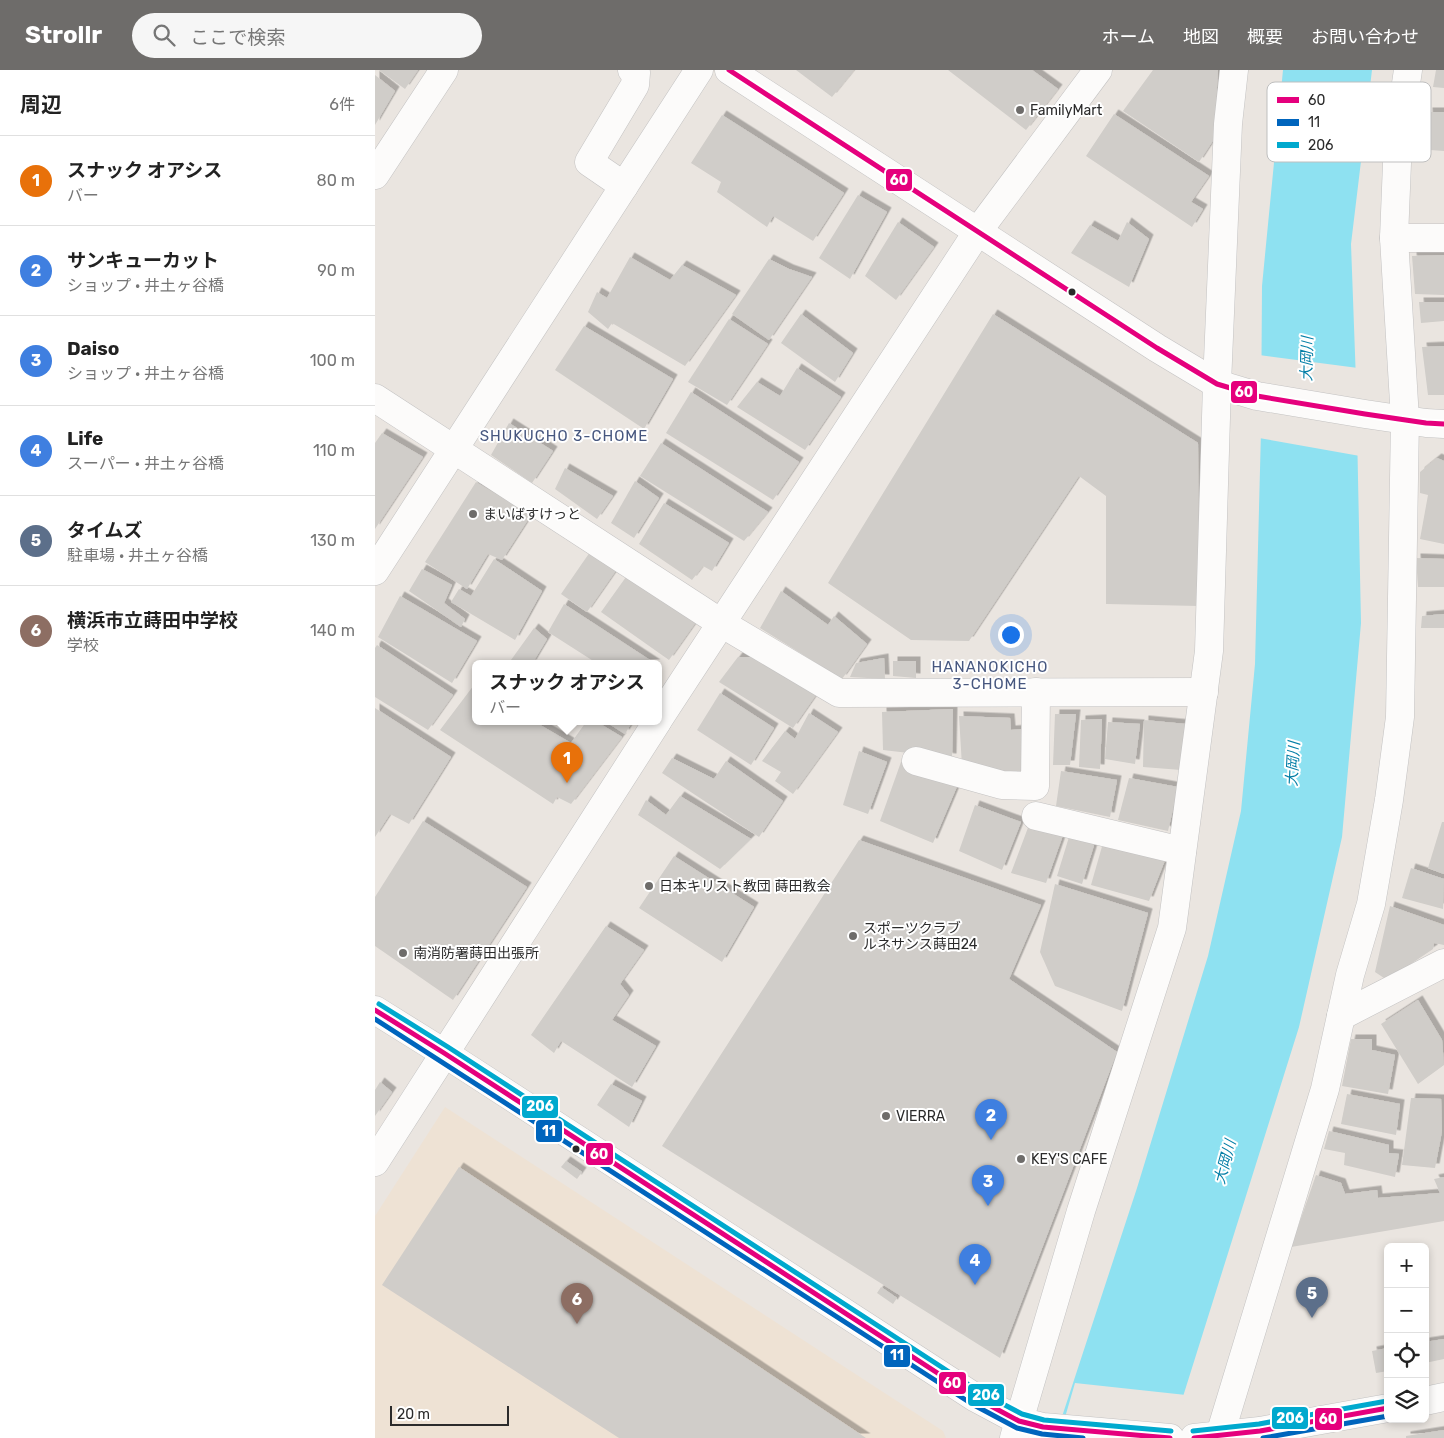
<!DOCTYPE html>
<html lang="ja">
<meta charset="utf-8">
<style>
:root{--surface:#fff;--page:#f6f6f6;--text:#222;--muted:#767676;--line:#e0e0e0;--accent:#6e6c6a}
body{margin:0;font-family:Rubik,"Noto Sans JP",sans-serif;background:var(--page);color:var(--text)}
.controls{position:absolute;right:15px;bottom:15px;display:grid;overflow:hidden;border-radius:8px;box-shadow:0 2px 8px #0003}
.controls button{width:45px;height:45px;display:grid;place-items:center;padding:0;border:0;border-bottom:1px solid var(--line);background:var(--surface);color:var(--text);font:25px sans-serif}
.scale{position:absolute;left:15px;bottom:12px;width:119px;box-sizing:border-box;padding-left:5px;border:2px solid #2b2b2b;border-top:0;font-size:14px;line-height:18px;white-space:nowrap;color:#2b2b2b;-webkit-text-stroke:4px #fff;paint-order:stroke}
.you{position:absolute;left:635px;top:564px;width:18px;height:18px;margin:-12px;border:4px solid #fff;border-radius:50%;background:#1a73e8;box-shadow:0 0 0 8px #1a73e833}
.badge{display:grid;place-items:center;width:32px;height:32px;border-radius:50%;background:var(--accent);color:#fff;font-size:16px;font-weight:700}
.pin{position:absolute;translate:-50% -41px;filter:drop-shadow(0 1px 2px #0008)}
.pin::after{content:'';position:absolute;top:26px;width:18px;height:15px;background:inherit;clip-path:polygon(0 0,100% 0,50% 100%)}
.popup{position:absolute;left:97px;top:590px;width:190px;height:65px;box-sizing:border-box;display:grid;place-content:center;border-radius:8px;background:var(--surface);filter:drop-shadow(0 1px 4px #0005);font-size:16px;white-space:nowrap;color:var(--muted)}
.popup b{font-size:19px;color:var(--text)}
.popup::after{content:'';position:absolute;left:50%;top:100%;margin-left:-10px;border:10px solid transparent;border-top-color:var(--surface)}
.list{margin:0;padding:0;list-style:none}
h2{display:flex;justify-content:space-between;align-items:center;height:65px;margin:0;padding:0 20px;font-size:21px}
h2 small{font-size:16px;font-weight:400;color:var(--muted)}
.list li{display:grid;grid-template-columns:32px 1fr auto;gap:15px;align-items:center;box-sizing:border-box;height:90px;padding:0 20px;border-top:1px solid var(--line)}
.list b{display:block;font-size:19px;white-space:nowrap}
.list p{margin:0;font-size:16px;white-space:nowrap;color:var(--muted)}
.list em{font-size:16px;font-style:normal;color:var(--muted)}
.icon{flex:none;width:28px;height:28px;fill:none;stroke:currentColor;stroke-width:2;stroke-linecap:round;stroke-linejoin:round}
.map{position:relative;flex:none;width:1069px;height:1368px;overflow:hidden}
header{display:flex;align-items:center;gap:30px;box-sizing:border-box;height:70px;padding:0 25px;background:var(--accent);color:#fff}
header strong{font-size:24px}
nav{display:flex;gap:28px;margin-inline-start:auto;font-size:18px}
.search{width:350px;height:45px;background:var(--page);display:flex;align-items:center;gap:12px;box-sizing:border-box;padding:0 18px;border-radius:28px;color:var(--muted);font-size:19px}
main{display:flex}
aside{flex:1;background:var(--surface)}
.map>svg:first-child{display:block}
.education{fill:#eee2d4}
.water{fill:#8ee1f1}
.pier{fill:#eae5e0}
.building{fill:#d0cdc9;filter:url(#shadow)}
.lines{fill:none;stroke-linecap:round;stroke-linejoin:round}
.minor-casing{stroke:#c3c2c2;stroke-width:29}
.minor{stroke:#fcfbfa;stroke-width:28}
.bus-1-casing{stroke:#fff;stroke-width:9}
.bus-2-casing{stroke:#fff;stroke-width:9}
.bus-3-casing{stroke:#fff;stroke-width:9}
.bus-1{stroke:#e5007d;stroke-width:5}
.bus-2{stroke:#0065bd;stroke-width:5}
.bus-3{stroke:#00a9ce;stroke-width:5}
.poi-dot{fill:#6e6c6a;stroke:#fff;stroke-width:2}
.bus-dot{fill:#2b2b2b;stroke:#fff;stroke-width:2}
.labels{text-anchor:middle;dominant-baseline:central;stroke-width:4;stroke-linejoin:round;paint-order:stroke}
.poi-label{font-size:14px;fill:#2b2b2b;stroke:#fff;text-anchor:start}
.water-label{font-size:15px;font-style:italic;fill:#037ea6;stroke:#fff}
.neighbourhood-label{font-size:15px;letter-spacing:1px;fill:#47577f;stroke:#fff}
.key{fill:#fff;stroke:#bfbfbf;stroke-width:1}
.key-label{font-size:14px;fill:#2b2b2b}
.line-badge{stroke:#fff;stroke-width:2}
.badge-label{font-size:14px;text-anchor:middle;font-weight:bold;fill:#fff}
</style>
<header>
<strong>Strollr</strong>
<div class="search"><svg class="icon" aria-label="search" viewBox="0 0 24 24"><circle cx="10" cy="10" r="6"/><path d="M15 15l6 6"/></svg>ここで検索</div>
<nav><a>ホーム</a><a>地図</a><a>概要</a><a>お問い合わせ</a></nav>
</header>
<main>
<aside>
<h2>周辺<small>6件</small></h2>
<ul class="list">
<li><span class="badge" style="background:#e8710a">1</span><div><b>スナック オアシス</b><p>バー</p></div><em>80 m</em></li>
<li><span class="badge" style="background:#3f7fe0">2</span><div><b>サンキューカット</b><p>ショップ · 井土ヶ谷橋</p></div><em>90 m</em></li>
<li><span class="badge" style="background:#3f7fe0">3</span><div><b>Daiso</b><p>ショップ · 井土ヶ谷橋</p></div><em>100 m</em></li>
<li><span class="badge" style="background:#3f7fe0">4</span><div><b>Life</b><p>スーパー · 井土ヶ谷橋</p></div><em>110 m</em></li>
<li><span class="badge" style="background:#5c6f8a">5</span><div><b>タイムズ</b><p>駐車場 · 井土ヶ谷橋</p></div><em>130 m</em></li>
<li><span class="badge" style="background:#8d6e63">6</span><div><b>横浜市立蒔田中学校</b><p>学校</p></div><em>140 m</em></li>
</ul>
</aside>
<div class="map">
<svg width="1069" height="1368" viewBox="0 0 1069 1368">
<defs>
<filter id="shadow"><feDropShadow dx="4.5" dy="-4.5" stdDeviation="0" flood-color="#0004"/></filter>
</defs>
<rect width="100%" height="100%" fill="#eae5e0"/>
<polygon class="education" points="70,1037 568,1361 571,1368 0,1368 0,1146"/>
<polygon class="water" points="908,0 997,0 976,174 981,311 986,553 967,767 924,957 795,1368 680,1368 762,1118 833,886 866,741 880,594 886,361 887,216"/>
<g class="pier">
<polygon points="884,285 983,298 985,386 884,368"/>
<polygon points="700,1313 811,1325 797,1368 684,1368"/>
</g>
<g class="building">
<polygon points="4,0 43,0 30,19"/>
<polygon points="421,0 479,0 457,27"/>
<polygon points="573,0 657,0 683,19 651,60"/>
<polygon points="778,0 843,0 839,69 824,92 748,41"/>
<polygon points="1061,0 1069,0 1069,18 1058,17"/>
<polygon points="0,5 20,21 0,55"/>
<polygon points="1053,42 1069,42 1069,81 1055,80"/>
<polygon points="739,44 834,106 816,132 828,139 817,157 711,86"/>
<polygon points="347,45 469,123 438,171 398,146 392,157 342,122 346,112 316,93"/>
<polygon points="483,125 512,142 475,209 444,188"/>
<polygon points="523,152 559,177 521,230 490,206"/>
<polygon points="752,152 774,169 754,217 696,183 715,155 743,171"/>
<polygon points="1069,185 1069,225 1040,224 1037,186"/>
<polygon points="255,187 295,210 307,195 361,225 310,296 237,253 233,259 213,242 222,222 232,228"/>
<polygon points="394,189 414,199 437,207 394,270 357,244"/>
<polygon points="1044,232 1069,232 1069,251 1046,253"/>
<polygon points="426,244 478,283 460,312 406,273"/>
<polygon points="618,244 823,373 824,536 731,534 731,426 704,406 594,571 536,570 453,513"/>
<polygon points="354,249 393,274 352,335 313,312"/>
<polygon points="209,256 298,309 269,359 180,300"/>
<polygon points="1069,276 1069,325 1053,325 1047,277"/>
<polygon points="422,298 466,327 430,380 362,337 382,312 405,326"/>
<polygon points="316,322 424,392 398,430 291,363"/>
<polygon points="134,353 178,381 157,413 116,385"/>
<polygon points="7,363 48,387 0,459 0,373"/>
<polygon points="286,373 393,442 369,471 265,406"/>
<polygon points="1062,388 1069,391 1069,474 1045,469 1053,425 1045,423 1045,402"/>
<polygon points="190,398 238,426 222,449 180,419"/>
<polygon points="260,411 284,428 259,468 236,453"/>
<polygon points="101,412 156,445 127,490 113,484 92,519 50,492"/>
<polygon points="289,433 354,473 337,501 328,496 317,510 264,474"/>
<polygon points="215,482 242,499 212,542 186,524"/>
<polygon points="1041,488 1069,489 1069,517 1043,517"/>
<polygon points="119,489 167,521 140,570 76,532 84,519 96,526"/>
<polygon points="47,499 77,515 69,533 90,549 86,557 34,521"/>
<polygon points="251,507 321,552 294,590 226,542"/>
<polygon points="406,521 453,555 459,546 492,574 467,609 385,558"/>
<polygon points="25,526 102,571 77,613 3,567"/>
<polygon points="189,534 281,594 223,594 173,562"/>
<polygon points="1069,544 1069,558 1046,558 1047,546"/>
<polygon points="159,558 172,569 157,594 141,594 136,590"/>
<polygon points="2,575 78,625 53,660 0,627 0,578"/>
<polygon points="363,587 382,587 443,622 418,658 344,612"/>
<polygon points="509,588 510,609 475,607 481,593"/>
<polygon points="518,591 541,591 541,608 518,606"/>
<polygon points="99,615 101,616 101,652 160,652 196,673 211,652 222,652 247,667 196,734 182,727 178,734 65,660"/>
<polygon points="345,623 399,658 376,695 322,660"/>
<polygon points="0,638 76,687 34,754 15,744 0,767"/>
<polygon points="578,639 577,688 508,680 507,642"/>
<polygon points="434,643 463,662 418,724 400,711 406,702 387,691 410,661 420,669"/>
<polygon points="680,644 701,644 695,695 678,695"/>
<polygon points="584,646 635,648 636,660 649,659 649,705 587,696"/>
<polygon points="727,649 725,699 704,697 706,650"/>
<polygon points="769,650 811,654 806,700 768,697"/>
<polygon points="231,652 257,652 250,664"/>
<polygon points="733,652 765,654 760,694 730,689"/>
<polygon points="484,681 512,692 493,744 468,735"/>
<polygon points="297,688 339,709 351,691 408,731 384,767 287,703"/>
<polygon points="526,692 583,714 558,773 505,751"/>
<polygon points="686,701 742,710 735,747 681,736"/>
<polygon points="754,708 803,717 793,761 743,750"/>
<polygon points="305,726 376,769 345,799 263,745 271,730 291,745"/>
<polygon points="600,735 646,752 627,800 584,781"/>
<polygon points="48,751 152,817 78,930 0,876 0,827"/>
<polygon points="1067,752 1069,752 1069,804 1053,798"/>
<polygon points="654,755 688,765 671,813 636,803"/>
<polygon points="694,767 720,772 707,814 682,806"/>
<polygon points="484,770 666,835 634,909 742,982 625,1288 287,1076"/>
<polygon points="728,773 790,790 774,831 716,815"/>
<polygon points="299,786 379,837 347,892 264,838"/>
<polygon points="1036,798 1069,809 1068,839 1027,828"/>
<polygon points="680,814 773,843 747,941 680,916 665,882"/>
<polygon points="1015,836 1069,855 1069,875 1059,873 1058,879 1012,910 1000,902"/>
<polygon points="231,856 269,880 245,914 254,925 237,950 281,976 257,1017 186,971 179,983 156,965"/>
<polygon points="1043,930 1067,970 1069,995 1043,1014 1006,954"/>
<polygon points="976,969 997,969 997,980 1020,985 1013,1024 967,1016"/>
<polygon points="5,1012 17,1022 0,1046 0,1020"/>
<polygon points="236,1014 267,1031 254,1057 222,1035"/>
<polygon points="972,1024 1025,1034 1021,1065 966,1054"/>
<polygon points="1036,1028 1066,1029 1067,1061 1060,1098 1027,1095"/>
<polygon points="954,1061 1014,1075 1014,1083 1024,1084 1020,1107 969,1095 970,1083 949,1079"/>
<polygon points="191,1091 207,1102 202,1109 186,1097"/>
<polygon points="84,1097 491,1368 244,1368 7,1215"/>
<polygon points="941,1105 966,1113 970,1124 1002,1120 1003,1128 1065,1123 1059,1109 1069,1107 1069,1151 916,1177"/>
<polygon points="506,1217 522,1228 518,1234 502,1223"/>
<polygon points="1069,1269 1069,1289 1050,1293 1050,1272"/>
<polygon points="1013,1278 1013,1301 1001,1303 997,1281"/>
<polygon points="1069,1360 1069,1368 1031,1368 1031,1366"/>
</g>
<g class="lines">
<g class="minor-casing">
<g id="minor">
<polyline points="354,0 782,278 842,314 882,326 990,344 1051,353 1069,354"/>
<polyline points="0,105 69,0"/>
<polyline points="249,116 214,92 260,15 261,3 257,0"/>
<polyline points="1019,168 1069,168"/>
<polyline points="0,328 346,553 464,623 829,622"/>
<polyline points="0,501 324,0"/>
<polyline points="283,650 603,161 723,0"/>
<polyline points="541,691 627,715 660,716 661,622"/>
<polyline points="661,746 807,781"/>
<polyline points="0,940 69,983 601,1328 644,1351 668,1357 795,1368"/>
<polyline points="966,946 1069,893"/>
<polyline points="0,1092 282,652"/>
<polyline points="1050,1331 1069,1327"/>
<polyline points="639,1368 706,1141 797,858 834,581 842,314 853,54 859,0"/>
<polyline points="819,1368 885,1361 1013,1338"/>
<polyline points="844,1368 950,1019 975,905 996,834 1014,730 1025,647 1030,349 1019,168 1023,68 1033,0"/>
</g>
</g>
<use href="#minor" class="minor"/>
<g class="bus-1-casing">
<g id="bus-1">
<polyline points="354,0 782,278 842,314 882,326 990,344 1051,353 1069,354"/>
<polyline points="0,940 69,983 601,1328 644,1351 668,1357 795,1368"/>
<polyline points="819,1368 885,1361 1013,1338"/>
</g>
</g>
<g class="bus-2-casing">
<g id="bus-2">
<polyline points="0,949 597,1334 642,1358 667,1364 708,1368"/>
<polyline points="888,1368 1013,1346"/>
</g>
</g>
<g class="bus-3-casing">
<g id="bus-3">
<polyline points="4,934 73,977 605,1322 647,1344 669,1350 796,1361"/>
<polyline points="818,1361 884,1354 1012,1331"/>
</g>
</g>
<use href="#bus-1" class="bus-1"/>
<use href="#bus-2" class="bus-2"/>
<use href="#bus-3" class="bus-3"/>
</g>
<g class="poi-dot">
<circle cx="645" cy="40" r="5"/>
<circle cx="98" cy="444" r="5"/>
<circle cx="274" cy="816" r="5"/>
<circle cx="478" cy="866" r="5"/>
<circle cx="28" cy="883" r="5"/>
<circle cx="511" cy="1046" r="5"/>
<circle cx="646" cy="1089" r="5"/>
</g>
<g class="bus-dot">
<circle cx="697" cy="222" r="4.5"/>
<circle cx="201" cy="1079" r="4.5"/>
</g>
<g class="labels">
<g class="poi-label">
<text x="655" y="40">FamilyMart</text>
<text x="108" y="444">まいばすけっと</text>
<text x="284" y="816">日本キリスト教団 蒔田教会</text>
<text x="488" y="858">スポーツクラブ<tspan x="488" dy="16">ルネサンス蒔田24</tspan></text>
<text x="38" y="883">南消防署蒔田出張所</text>
<text x="521" y="1046">VIERRA</text>
<text x="656" y="1089">KEY'S CAFE</text>
</g>
<g class="water-label">
<text transform="translate(932 289) rotate(-89)">大岡川</text>
<text transform="translate(918 694) rotate(-87)">大岡川</text>
<text transform="translate(850 1092) rotate(-75)">大岡川</text>
</g>
<g class="neighbourhood-label">
<text x="189" y="366">SHUKUCHO 3-CHOME</text>
<text x="615" y="597">HANANOKICHO<tspan x="615" dy="17">3-CHOME</tspan></text>
</g>
</g>
<rect x="892" y="12" width="164" height="80" rx="8" class="key"/>
<rect x="902" y="27" width="22" height="6" fill="#e5007d"/>
<rect x="902" y="49" width="22" height="7" fill="#0065bd"/>
<rect x="902" y="72" width="22" height="6" fill="#00a9ce"/>
<g class="key-label">
<text x="933" y="35">60</text>
<text x="933" y="57">11</text>
<text x="933" y="80">206</text>
</g>
<g class="line-badge">
<rect x="510" y="98" width="28" height="24" rx="5" fill="#e5007d"/>
<rect x="855" y="310" width="28" height="24" rx="5" fill="#e5007d"/>
<rect x="146" y="1025" width="38" height="24" rx="5" fill="#00a9ce"/>
<rect x="160" y="1049" width="28" height="24" rx="5" fill="#0065bd"/>
<rect x="210" y="1072" width="29" height="24" rx="5" fill="#e5007d"/>
<rect x="508" y="1274" width="28" height="24" rx="5" fill="#0065bd"/>
<rect x="563" y="1301" width="29" height="24" rx="5" fill="#e5007d"/>
<rect x="592" y="1313" width="38" height="24" rx="5" fill="#00a9ce"/>
<rect x="896" y="1336" width="38" height="24" rx="5" fill="#00a9ce"/>
<rect x="939" y="1337" width="29" height="24" rx="5" fill="#e5007d"/>
</g>
<g class="badge-label">
<text x="524" y="115">60</text>
<text x="869" y="327">60</text>
<text x="165" y="1041">206</text>
<text x="174" y="1066">11</text>
<text x="224" y="1089">60</text>
<text x="522" y="1290">11</text>
<text x="577" y="1318">60</text>
<text x="611" y="1330">206</text>
<text x="915" y="1353">206</text>
<text x="953" y="1354">60</text>
</g>
</svg>
<div class="controls">
<button>+</button>
<button>−</button>
<button><svg class="icon" aria-label="locate" viewBox="0 0 24 24"><circle cx="12" cy="12" r="6"/><path d="M12 2v4M12 18v4M2 12h4M18 12h4"/></svg></button>
<button><svg class="icon" aria-label="layers" viewBox="0 0 24 24"><path d="M12 4l9 5-9 5-9-5zM3 14l9 5 9-5"/></svg></button>
</div>
<div class="scale">20 m</div>
<div class="you"></div>
<div class="pin badge" style="left:192px;top:713px;background:#e8710a">1</div>
<div class="popup"><b>スナック オアシス</b>バー</div>
<div class="pin badge" style="left:616px;top:1070px;background:#3f7fe0">2</div>
<div class="pin badge" style="left:613px;top:1136px;background:#3f7fe0">3</div>
<div class="pin badge" style="left:600px;top:1215px;background:#3f7fe0">4</div>
<div class="pin badge" style="left:937px;top:1248px;background:#5c6f8a">5</div>
<div class="pin badge" style="left:202px;top:1254px;background:#8d6e63">6</div>
</div>
</main>
